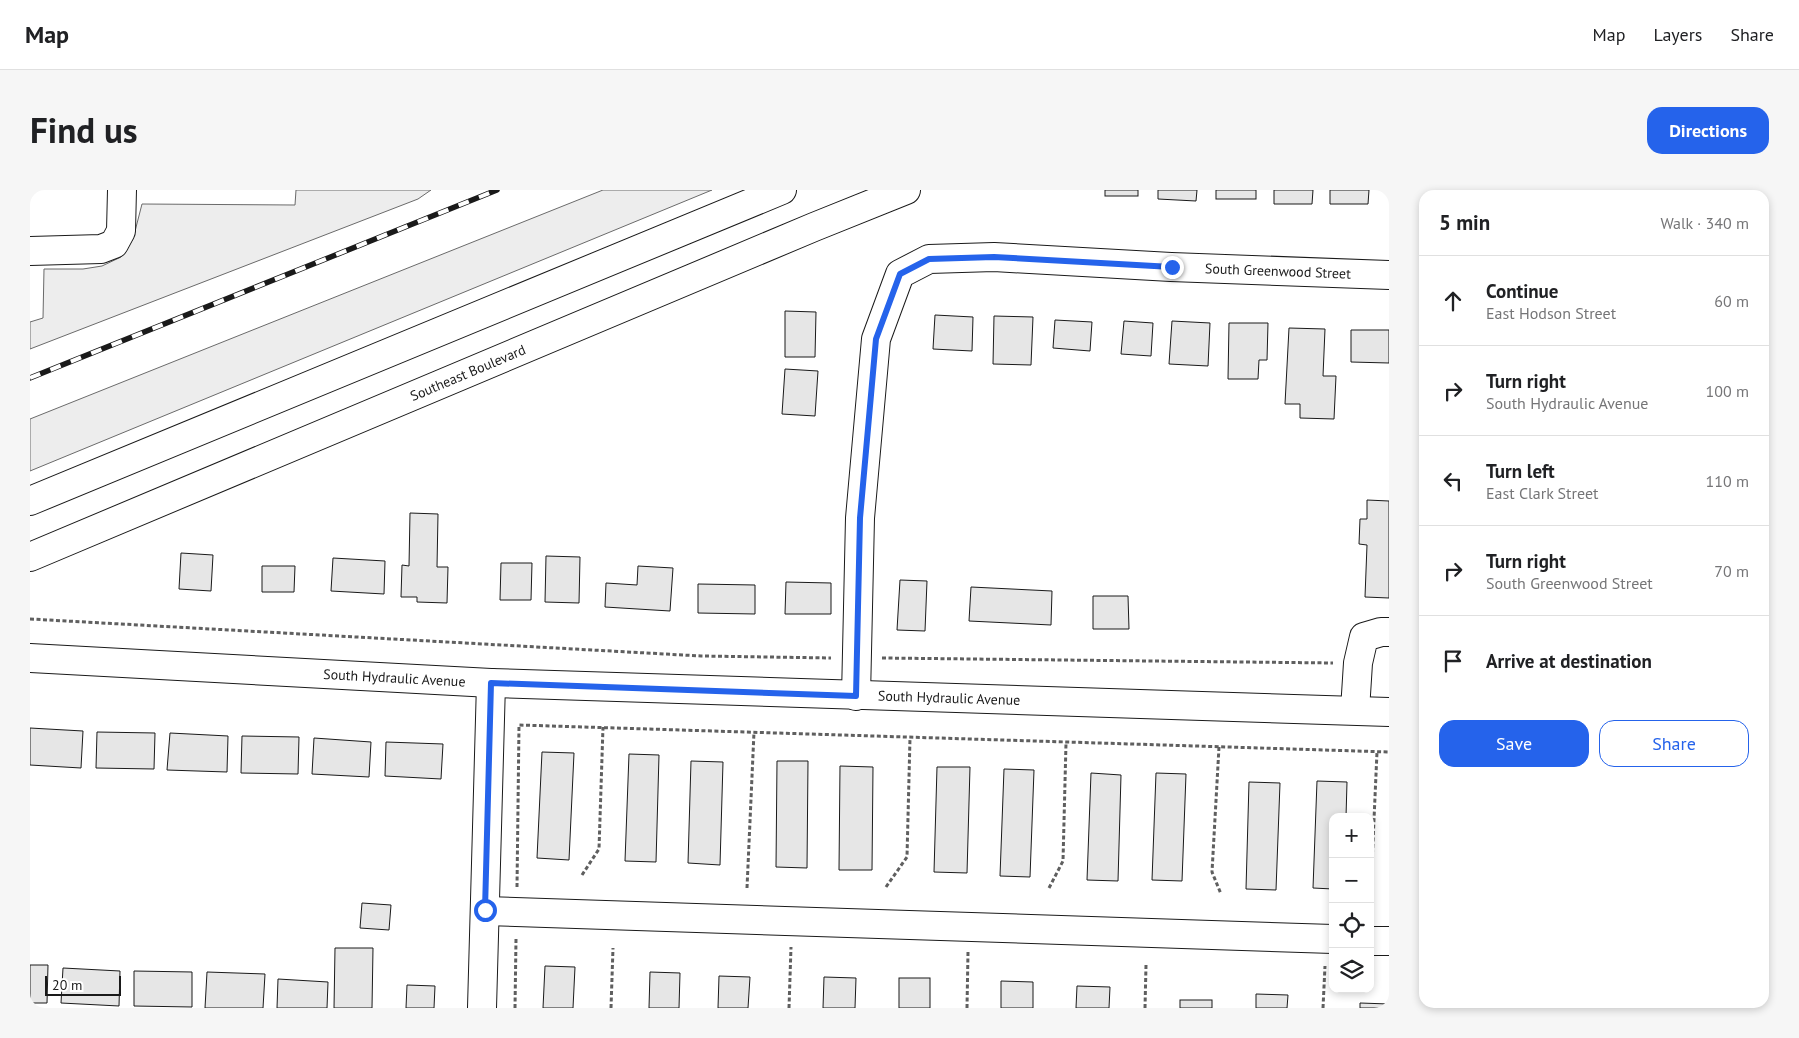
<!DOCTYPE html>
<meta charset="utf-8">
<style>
:root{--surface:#fff;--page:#f6f6f6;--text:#202124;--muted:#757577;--line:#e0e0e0;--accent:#2563eb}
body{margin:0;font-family:"PT Sans",sans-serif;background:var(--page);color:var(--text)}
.controls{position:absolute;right:15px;bottom:15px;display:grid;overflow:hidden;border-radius:10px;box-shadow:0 2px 8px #0003}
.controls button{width:45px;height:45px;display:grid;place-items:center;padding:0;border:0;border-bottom:1px solid var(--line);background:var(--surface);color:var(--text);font:25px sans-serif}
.scale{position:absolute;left:15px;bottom:12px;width:76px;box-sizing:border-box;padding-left:5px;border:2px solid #1a1a1a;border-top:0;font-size:14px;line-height:18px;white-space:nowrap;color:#1a1a1a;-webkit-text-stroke:4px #fff;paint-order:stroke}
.stop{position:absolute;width:15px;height:15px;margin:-11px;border:4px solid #2563eb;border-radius:50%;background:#fff}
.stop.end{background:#2563eb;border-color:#fff;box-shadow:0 1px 5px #0008}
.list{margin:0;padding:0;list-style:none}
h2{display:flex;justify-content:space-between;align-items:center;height:65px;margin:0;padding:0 20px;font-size:21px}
h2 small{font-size:16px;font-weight:400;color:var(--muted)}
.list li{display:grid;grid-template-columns:32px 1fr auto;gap:15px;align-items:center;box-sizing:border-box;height:90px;padding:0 20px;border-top:1px solid var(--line)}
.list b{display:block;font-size:19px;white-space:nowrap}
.list p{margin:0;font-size:16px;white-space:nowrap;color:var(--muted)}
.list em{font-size:16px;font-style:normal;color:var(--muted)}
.actions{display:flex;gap:10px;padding:15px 20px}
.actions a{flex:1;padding:11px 0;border:1px solid var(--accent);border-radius:15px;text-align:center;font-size:18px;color:var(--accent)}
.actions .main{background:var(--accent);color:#fff}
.icon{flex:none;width:28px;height:28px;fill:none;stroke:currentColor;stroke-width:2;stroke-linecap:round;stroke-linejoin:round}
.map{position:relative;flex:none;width:1359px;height:818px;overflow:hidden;border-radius:15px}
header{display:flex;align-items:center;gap:30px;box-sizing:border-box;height:70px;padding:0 25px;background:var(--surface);border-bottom:1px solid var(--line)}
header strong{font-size:24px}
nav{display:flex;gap:28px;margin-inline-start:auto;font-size:18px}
.intro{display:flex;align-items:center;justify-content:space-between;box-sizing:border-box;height:120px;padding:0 30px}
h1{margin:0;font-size:35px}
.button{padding:12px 22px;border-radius:15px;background:var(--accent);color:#fff;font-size:18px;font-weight:700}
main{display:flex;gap:30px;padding:0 30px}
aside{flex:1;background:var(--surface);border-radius:15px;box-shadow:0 2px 8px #0003}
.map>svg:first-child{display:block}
.built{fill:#ededed;stroke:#6a6a6a}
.building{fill:#e6e6e6;stroke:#1a1a1a}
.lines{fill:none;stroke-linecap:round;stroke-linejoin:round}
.minor-casing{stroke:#1a1a1a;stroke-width:30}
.major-casing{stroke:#1a1a1a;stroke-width:30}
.path{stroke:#5f5f5f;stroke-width:3;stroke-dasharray:4 2.5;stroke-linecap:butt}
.minor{stroke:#fff;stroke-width:28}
.major{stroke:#fff;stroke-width:28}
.rail-casing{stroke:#1a1a1a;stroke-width:5.5}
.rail{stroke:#fff;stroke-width:4;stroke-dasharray:11;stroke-linecap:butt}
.route{stroke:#2563eb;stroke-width:6}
.labels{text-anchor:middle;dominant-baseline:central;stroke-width:4;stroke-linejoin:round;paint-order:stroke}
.street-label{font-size:14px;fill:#1a1a1a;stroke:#fff}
</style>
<header>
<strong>Map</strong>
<nav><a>Map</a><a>Layers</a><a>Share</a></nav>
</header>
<div class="intro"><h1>Find us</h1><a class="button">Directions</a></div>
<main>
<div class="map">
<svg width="1359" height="818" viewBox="0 0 1359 818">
<rect width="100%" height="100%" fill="#fff"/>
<g class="built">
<polygon points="266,0 401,0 388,9 0,159 0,132 13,128 14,79 53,79 72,76 91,67 103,49 112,14 265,15"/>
<polygon points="573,0 682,0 0,281 0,229"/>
</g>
<g class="building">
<rect x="1075" y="0" width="33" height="6"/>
<polygon points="1128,0 1167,0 1166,11 1128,9"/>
<rect x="1186" y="0" width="40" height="9"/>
<polygon points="1244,0 1283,0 1282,14 1244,14"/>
<polygon points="1300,0 1339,0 1338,14 1300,14"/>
<polygon points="755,121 786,122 785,167 755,167"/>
<polygon points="905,125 943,127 942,161 903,159"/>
<polygon points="964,126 1003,127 1001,175 963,174"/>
<polygon points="1025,130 1062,132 1060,161 1023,158"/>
<polygon points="1094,131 1123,133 1121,166 1091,164"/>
<polygon points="1142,131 1180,133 1178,176 1139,174"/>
<polygon points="1199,133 1238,133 1237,170 1229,170 1228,189 1198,189"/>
<polygon points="1259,138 1295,139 1293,186 1306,186 1304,229 1270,228 1270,214 1255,214"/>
<polygon points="1321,140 1359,140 1359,173 1321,172"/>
<polygon points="755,179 788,181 785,226 752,224"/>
<polygon points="1337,310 1359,311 1359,408 1335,407 1337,355 1329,354 1330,329 1337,329"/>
<polygon points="380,323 408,324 407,377 418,377 417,413 387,412 387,407 371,407 372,375 379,376"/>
<polygon points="151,363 183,365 181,401 149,399"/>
<polygon points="516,366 550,367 549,413 515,412"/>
<polygon points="303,368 355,371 354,404 301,401"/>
<polygon points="471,373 502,373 501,410 470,410"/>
<polygon points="232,376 265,376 264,402 232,402"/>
<polygon points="608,376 643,378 640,421 575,417 576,393 607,395"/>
<polygon points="870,390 897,391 895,441 867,440"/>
<polygon points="756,392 801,393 801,424 755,424"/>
<polygon points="668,394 725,395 725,424 668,423"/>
<polygon points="941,397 1022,401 1021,435 939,431"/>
<polygon points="1063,406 1098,406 1099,439 1063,439"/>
<polygon points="0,538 53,541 51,578 0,575"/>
<polygon points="67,542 125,543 124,579 66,578"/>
<polygon points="140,543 198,546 197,582 137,580"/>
<polygon points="212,546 269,547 268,584 211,583"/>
<polygon points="284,548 341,552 339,587 282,584"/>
<polygon points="356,552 413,554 411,589 355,586"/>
<polygon points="512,562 544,563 539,670 507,668"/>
<polygon points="599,564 629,565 626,672 595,671"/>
<polygon points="661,571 693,572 690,675 658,673"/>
<polygon points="747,571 778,571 777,678 746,677"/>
<polygon points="810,576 843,577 842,680 809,680"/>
<polygon points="907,577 940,577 937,683 904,682"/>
<polygon points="974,579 1004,580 1000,687 970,686"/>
<polygon points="1061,583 1091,585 1088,691 1057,690"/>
<polygon points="1126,583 1156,584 1152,691 1122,690"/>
<polygon points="1287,591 1317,592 1316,627 1303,627 1303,699 1283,698"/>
<polygon points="1219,592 1250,593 1246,700 1216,699"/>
<polygon points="332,713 361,715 359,740 330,738"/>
<polygon points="305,758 343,758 342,818 304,818"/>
<polygon points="0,775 18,775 17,813 0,813"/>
<polygon points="515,776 545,777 543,818 513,818"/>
<polygon points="33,778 90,781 89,816 31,813"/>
<polygon points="104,781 162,782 162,817 104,816"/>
<polygon points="177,782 235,784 233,818 175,818"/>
<polygon points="620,782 650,783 649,818 619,818"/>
<polygon points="689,786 720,787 718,818 688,818"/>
<polygon points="794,787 826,788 825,818 793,818"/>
<rect x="869" y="788" width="31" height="30"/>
<polygon points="248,789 298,792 297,818 247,818"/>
<polygon points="971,791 1003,792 1003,818 971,818"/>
<polygon points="377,795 405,796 404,818 376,818"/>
<polygon points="1047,796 1080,797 1079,818 1046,818"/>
<polygon points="1226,804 1258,805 1257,818 1226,818"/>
<rect x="1150" y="810" width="32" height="8"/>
<polygon points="1330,813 1359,814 1359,818 1330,818"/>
</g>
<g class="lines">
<g class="minor-casing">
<g id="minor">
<polyline points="0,61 71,59 84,54 91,41 92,0"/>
<path id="s1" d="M0,468L461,493L1359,522"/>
<path id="s2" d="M826,506L830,328L846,149L870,84L899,69L964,67L1141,77L1359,85"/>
<polyline points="1325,520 1328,473 1334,447 1351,442 1359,442"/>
<polyline points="455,721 1303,749"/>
<polyline points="1340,751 1359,751"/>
<polyline points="452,818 461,493"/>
</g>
</g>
<g class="major-casing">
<g id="major">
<polyline points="0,311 752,0"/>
<path id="s3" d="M0,367L784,37L876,0"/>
</g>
</g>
<g class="path">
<polyline points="0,429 671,466 801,468"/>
<polyline points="852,468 1303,473"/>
<polyline points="1189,557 1182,682 1191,704"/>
<polyline points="552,685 569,659 573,537"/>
<polyline points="487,697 489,535 1359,562"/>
<polyline points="856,697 877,667 880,548"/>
<polyline points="1341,697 1347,562"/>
<polyline points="717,698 724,542"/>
<polyline points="1019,698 1033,671 1036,553"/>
<polyline points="485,818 486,749"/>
<polyline points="581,818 583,758"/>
<polyline points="759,818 761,757"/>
<polyline points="937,818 938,762"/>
<polyline points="1115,818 1116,775"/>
<polyline points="1293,818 1295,776"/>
</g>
<use href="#minor" class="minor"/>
<use href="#major" class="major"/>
<g class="rail-casing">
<polyline id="rail" points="0,188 467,0"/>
</g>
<use href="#rail" class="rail"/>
</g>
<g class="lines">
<polyline class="route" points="455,720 461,493 826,506 830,328 846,149 870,84 899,69 964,67 1142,77"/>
</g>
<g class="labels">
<g class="street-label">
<text stroke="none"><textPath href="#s2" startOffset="809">South Greenwood Street</textPath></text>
<text stroke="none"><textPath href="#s3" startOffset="475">Southeast Boulevard</textPath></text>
<text stroke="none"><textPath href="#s1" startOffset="365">South Hydraulic Avenue</textPath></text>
<text stroke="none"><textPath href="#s1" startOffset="920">South Hydraulic Avenue</textPath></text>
</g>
</g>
</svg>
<div class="controls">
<button>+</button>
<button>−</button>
<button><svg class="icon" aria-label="locate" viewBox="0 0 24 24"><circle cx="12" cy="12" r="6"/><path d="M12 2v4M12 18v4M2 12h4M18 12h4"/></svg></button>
<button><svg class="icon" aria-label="layers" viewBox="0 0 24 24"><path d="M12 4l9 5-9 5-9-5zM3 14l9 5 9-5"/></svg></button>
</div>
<div class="scale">20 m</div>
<div class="stop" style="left:455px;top:720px"></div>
<div class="stop end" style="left:1142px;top:77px"></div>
</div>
<aside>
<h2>5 min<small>Walk · 340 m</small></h2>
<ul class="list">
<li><svg class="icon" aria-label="ahead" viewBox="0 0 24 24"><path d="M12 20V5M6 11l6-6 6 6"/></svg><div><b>Continue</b><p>East Hodson Street</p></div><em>60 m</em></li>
<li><svg class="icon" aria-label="right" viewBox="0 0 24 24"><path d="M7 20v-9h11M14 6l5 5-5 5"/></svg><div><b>Turn right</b><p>South Hydraulic Avenue</p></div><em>100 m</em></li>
<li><svg class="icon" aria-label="left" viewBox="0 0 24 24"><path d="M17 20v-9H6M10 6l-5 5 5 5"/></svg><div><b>Turn left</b><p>East Clark Street</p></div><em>110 m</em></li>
<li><svg class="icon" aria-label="right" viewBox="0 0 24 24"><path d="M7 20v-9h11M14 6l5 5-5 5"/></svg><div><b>Turn right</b><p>South Greenwood Street</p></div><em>70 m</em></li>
<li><svg class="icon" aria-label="arrive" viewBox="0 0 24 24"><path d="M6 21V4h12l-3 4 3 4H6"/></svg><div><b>Arrive at destination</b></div></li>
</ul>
<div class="actions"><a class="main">Save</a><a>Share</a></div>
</aside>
</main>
